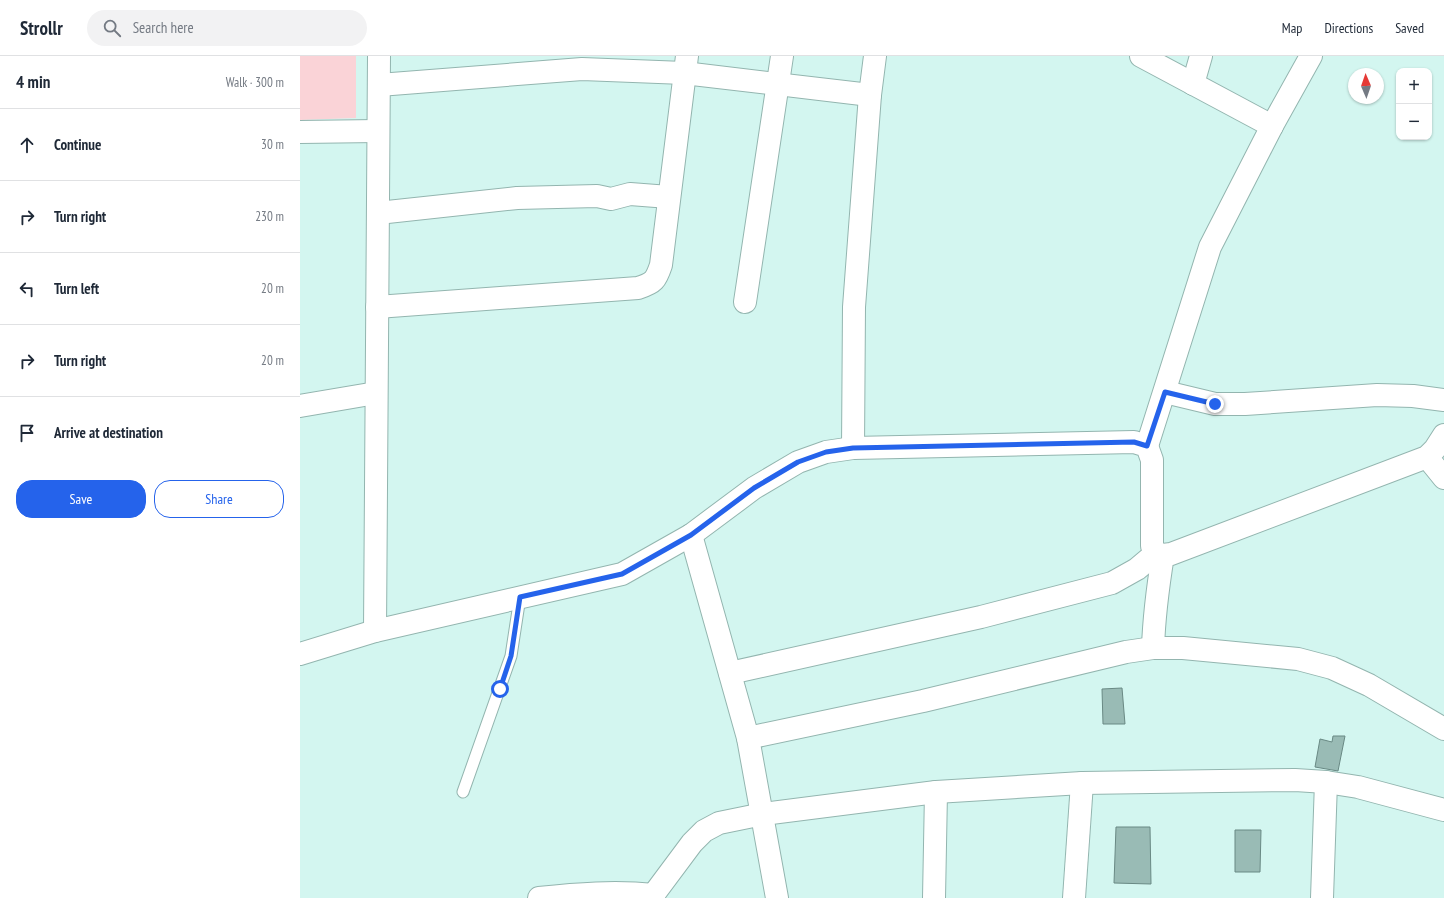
<!DOCTYPE html>
<meta charset="utf-8">
<style>
:root{--surface:#fff;--page:#f2f2f3;--text:#1f2937;--muted:#747a83;--line:#e0e1e3;--accent:#2563eb}
body{margin:0;font-family:"PT Sans Narrow",sans-serif;background:var(--page);color:var(--text)}
.controls{position:absolute;right:12px;top:12px;display:grid;overflow:hidden;border-radius:8px;box-shadow:0 1px 3px #0004}
.controls button{width:36px;height:36px;display:grid;place-items:center;padding:0;border:0;border-bottom:1px solid var(--line);background:var(--surface);color:var(--text);font:20px sans-serif}
.compass{position:absolute;left:1048px;top:12px;width:36px;height:36px;border-radius:50%;background:var(--surface);box-shadow:0 1px 3px #0004;rotate:358deg}
.stop{position:absolute;width:12px;height:12px;margin:-9px;border:3px solid #2563eb;border-radius:50%;background:#fff}
.stop.end{background:#2563eb;border-color:#fff;box-shadow:0 1px 4px #0008}
.list{margin:0;padding:0;list-style:none}
h2{display:flex;justify-content:space-between;align-items:center;height:52px;margin:0;padding:0 16px;font-size:17px}
h2 small{font-size:13px;font-weight:400;color:var(--muted)}
.list li{display:grid;grid-template-columns:26px 1fr auto;gap:12px;align-items:center;box-sizing:border-box;height:72px;padding:0 16px;border-top:1px solid var(--line)}
.list b{display:block;font-size:15px;white-space:nowrap}
.list em{font-size:13px;font-style:normal;color:var(--muted)}
.actions{display:flex;gap:8px;padding:12px 16px}
.actions a{flex:1;padding:9px 0;border:1px solid var(--accent);border-radius:16px;text-align:center;font-size:14px;color:var(--accent)}
.actions .main{background:var(--accent);color:#fff}
.icon{flex:none;width:22px;height:22px;fill:none;stroke:currentColor;stroke-width:2;stroke-linecap:round;stroke-linejoin:round}
.map{position:relative;flex:none;width:1144px;height:842px;overflow:hidden}
header{display:flex;align-items:center;gap:24px;box-sizing:border-box;height:56px;padding:0 20px;background:var(--surface);border-bottom:1px solid var(--line)}
header strong{font-size:19px}
nav{display:flex;gap:22px;margin-inline-start:auto;font-size:14px}
.search{width:280px;height:36px;background:var(--page);display:flex;align-items:center;gap:10px;box-sizing:border-box;padding:0 14px;border-radius:22px;color:var(--muted);font-size:15px}
main{display:flex}
aside{flex:1;background:var(--surface)}
.map>svg:first-child{display:block}
.green{fill:#fad3d7}
.building{fill:#99bbb5;stroke:#698984}
.lines{fill:none;stroke-linecap:round;stroke-linejoin:round}
.service-casing{stroke:#93b5af;stroke-width:13}
.minor-casing{stroke:#93b5af;stroke-width:24}
.tertiary-casing{stroke:#93b5af;stroke-width:24}
.secondary-casing{stroke:#93b5af;stroke-width:24}
.service{stroke:#fff;stroke-width:11}
.minor{stroke:#fff;stroke-width:22}
.tertiary{stroke:#fff;stroke-width:22}
.secondary{stroke:#fff;stroke-width:22}
.route{stroke:#2563eb;stroke-width:5}
</style>
<header>
<strong>Strollr</strong>
<div class="search"><svg class="icon" aria-label="search" viewBox="0 0 24 24"><circle cx="10" cy="10" r="6"/><path d="M15 15l6 6"/></svg>Search here</div>
<nav><a>Map</a><a>Directions</a><a>Saved</a></nav>
</header>
<main>
<aside>
<h2>4 min<small>Walk · 300 m</small></h2>
<ul class="list">
<li><svg class="icon" aria-label="ahead" viewBox="0 0 24 24"><path d="M12 20V5M6 11l6-6 6 6"/></svg><div><b>Continue</b></div><em>30 m</em></li>
<li><svg class="icon" aria-label="right" viewBox="0 0 24 24"><path d="M7 20v-9h11M14 6l5 5-5 5"/></svg><div><b>Turn right</b></div><em>230 m</em></li>
<li><svg class="icon" aria-label="left" viewBox="0 0 24 24"><path d="M17 20v-9H6M10 6l-5 5 5 5"/></svg><div><b>Turn left</b></div><em>20 m</em></li>
<li><svg class="icon" aria-label="right" viewBox="0 0 24 24"><path d="M7 20v-9h11M14 6l5 5-5 5"/></svg><div><b>Turn right</b></div><em>20 m</em></li>
<li><svg class="icon" aria-label="arrive" viewBox="0 0 24 24"><path d="M6 21V4h12l-3 4 3 4H6"/></svg><div><b>Arrive at destination</b></div></li>
</ul>
<div class="actions"><a class="main">Save</a><a>Share</a></div>
</aside>
<div class="map">
<svg width="1144" height="842" viewBox="0 0 1144 842">
<rect width="100%" height="100%" fill="#d3f6f0"/>
<polygon class="green" points="0,0 56,0 56,62 0,64"/>
<g class="building">
<polygon points="822,632 825,668 803,668 802,633"/>
<polygon points="1033,680 1045,680 1038,715 1015,711 1020,683 1032,686"/>
<polygon points="816,771 850,771 851,828 814,827"/>
<polygon points="935,774 961,774 960,816 935,816"/>
</g>
<g class="lines">
<g class="service-casing">
<polyline id="service" points="163,736 211,600 220,541"/>
</g>
<g class="minor-casing">
<g id="minor">
<polyline points="841,0 972,70"/>
<polyline points="893,28 901,0"/>
<polyline points="79,29 282,13 384,17 570,39"/>
<polyline points="0,76 78,75"/>
<polyline points="78,157 217,142 297,140 311,143 330,138 369,141"/>
<polyline points="445,246 482,0"/>
<path d="M77,251L338,232C354,227 356,224 361,209L387,0"/>
<polyline points="865,336 915,348 945,348 1077,339 1113,340 1144,344"/>
<polyline points="0,350 76,337"/>
<polyline points="847,390 910,191 972,70 1011,0"/>
<polyline points="553,392 554,251 570,39 575,0"/>
<polyline points="1127,401 1144,422"/>
<polyline points="75,575 79,0"/>
<path d="M853,592C854,560 858,530 863,499"/>
<polyline points="430,617 681,561 812,527 837,513 856,497"/>
<polyline points="448,682 623,645 826,596 853,592 883,592 998,603 1032,612 1069,629 1144,673"/>
<polyline points="463,758 636,736 782,727 995,724 1026,726 1058,731 1144,754"/>
<path d="M239,842C277,838 315,835 354,839"/>
<polyline points="634,842 636,736"/>
<polyline points="774,842 782,727"/>
<polyline points="1022,842 1026,726"/>
</g>
</g>
<g class="tertiary-casing">
<g id="tertiary">
<polyline points="391,479 448,682 477,842"/>
<polyline points="351,842 392,787 404,775 419,767 463,758"/>
</g>
</g>
<g class="secondary-casing">
<polyline id="secondary" points="0,598 75,575 322,518 391,479 454,432 498,406 526,396 553,392 834,386 847,390 852,404 852,490 856,497 863,499 871,498 1127,401 1135,393 1144,379"/>
</g>
<use href="#service" class="service"/>
<use href="#minor" class="minor"/>
<use href="#tertiary" class="tertiary"/>
<use href="#secondary" class="secondary"/>
</g>
<g class="lines">
<polyline class="route" points="200,633 211,600 220,541 322,518 391,479 454,432 498,406 526,396 553,392 834,386 847,390 865,336 915,348"/>
</g>
</svg>
<div class="controls">
<button>+</button>
<button>−</button>
</div>
<svg class="compass" viewBox="-18 -18 36 36"><path d="M0-13l5 13h-10z" fill="#e53935"/><path d="M0 13l5-13h-10z" fill="#747a83"/></svg>
<div class="stop" style="left:200px;top:633px"></div>
<div class="stop end" style="left:915px;top:348px"></div>
</div>
</main>
